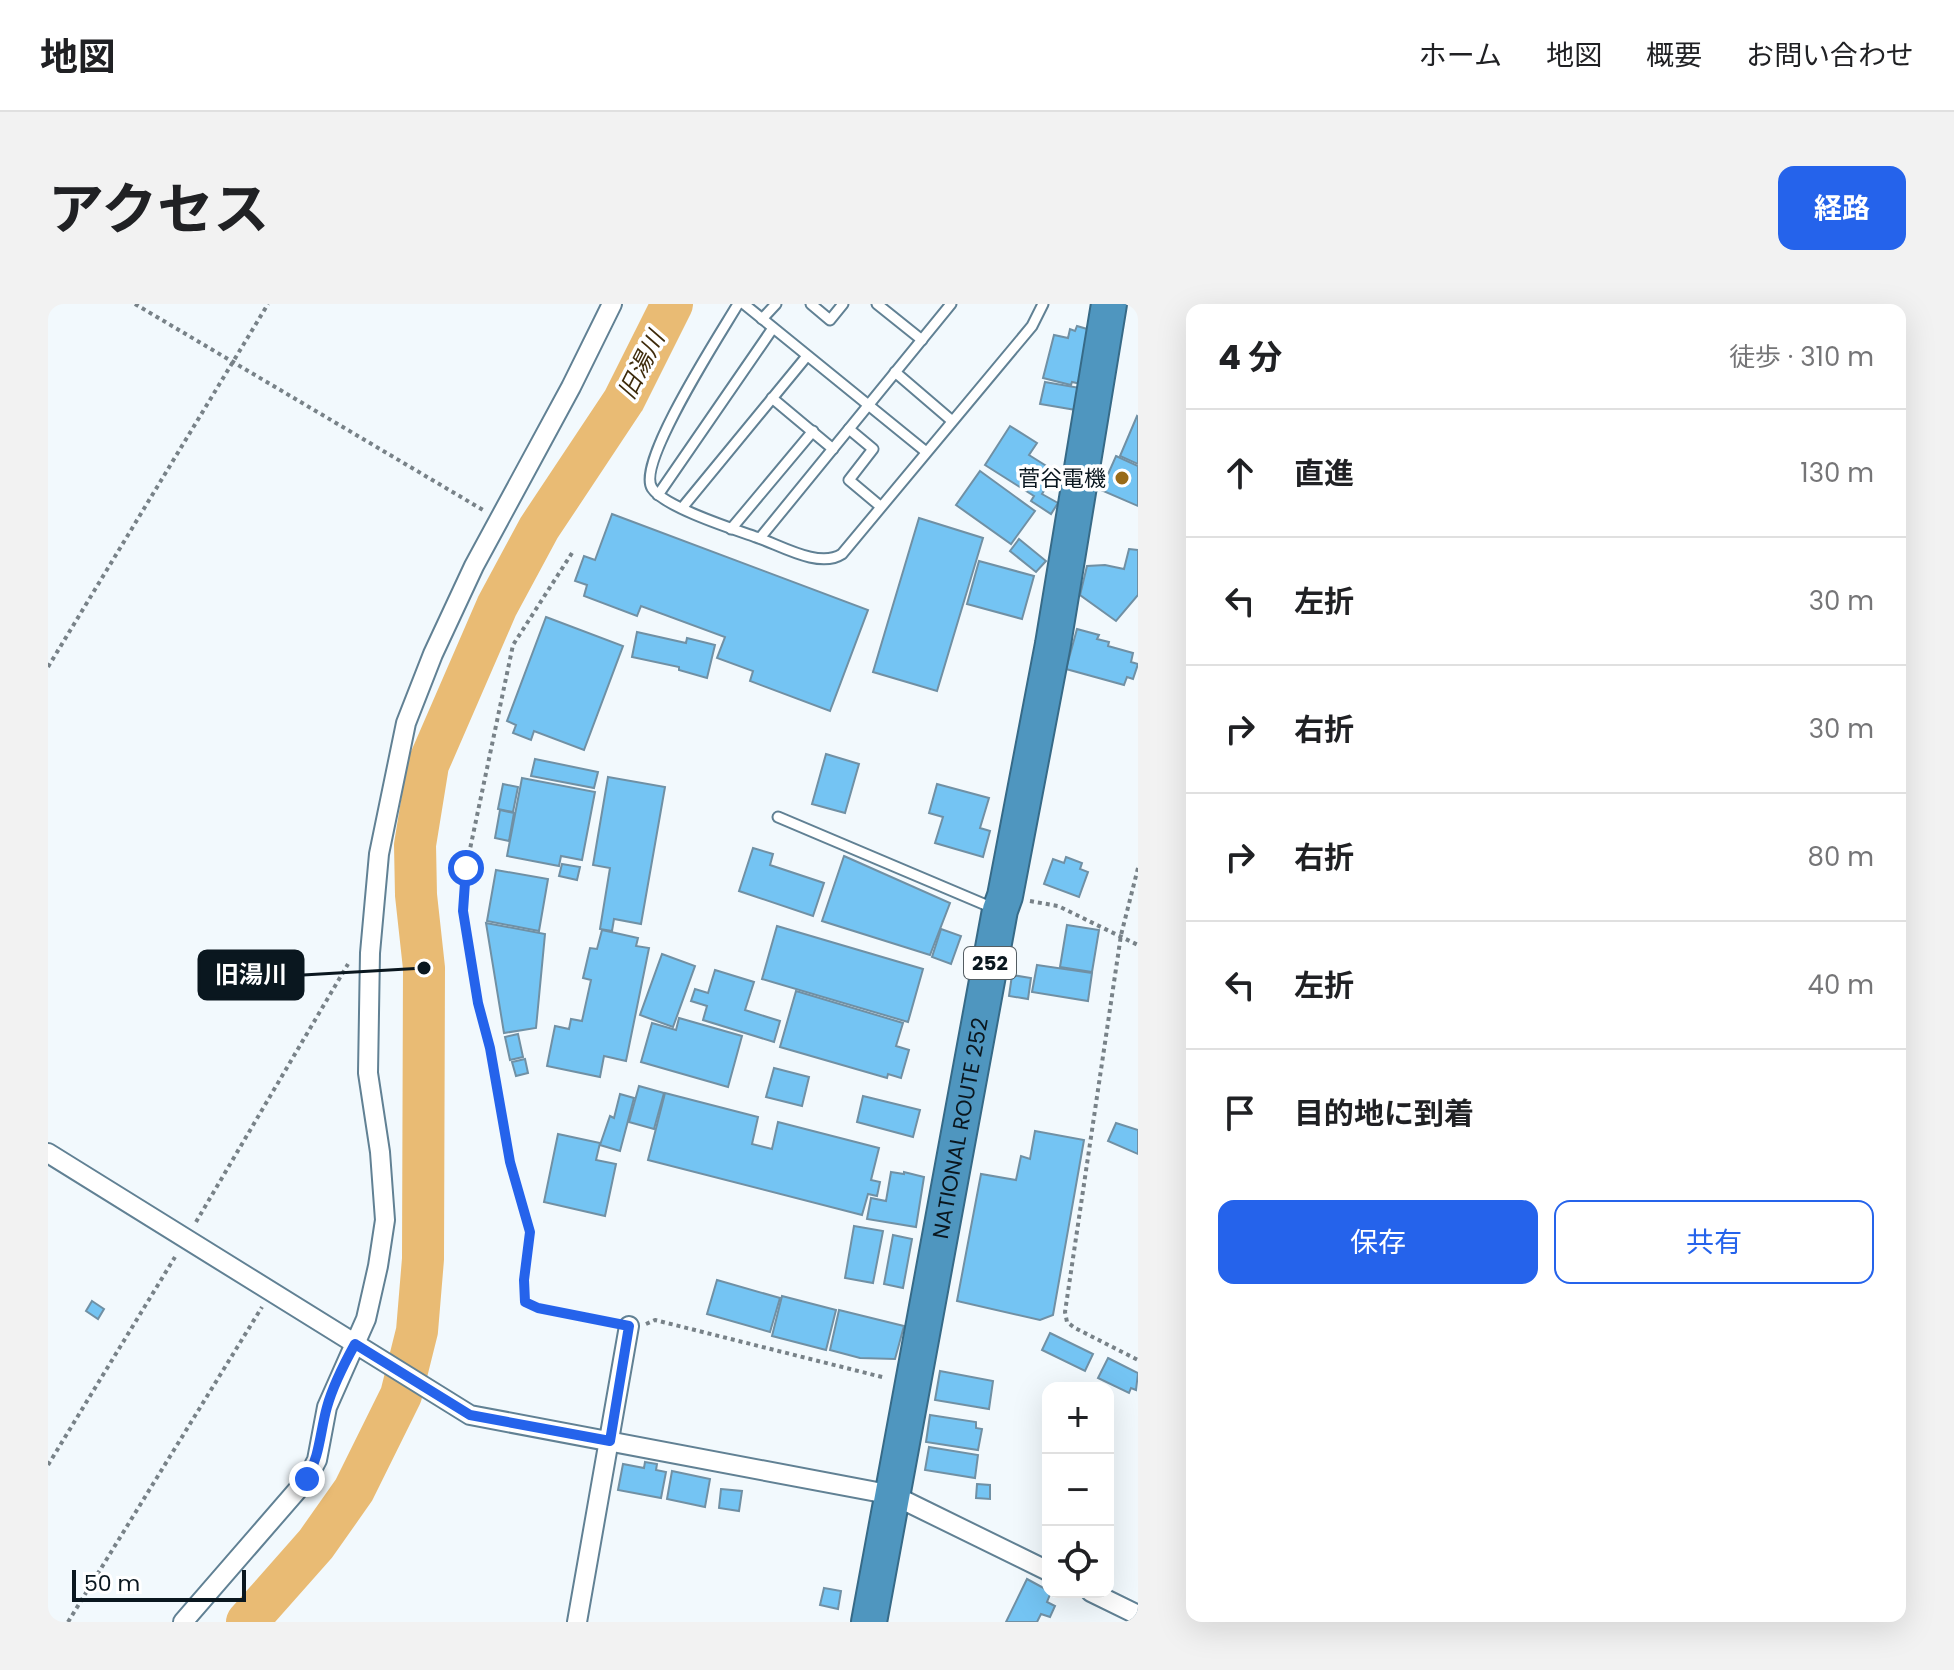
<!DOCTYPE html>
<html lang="ja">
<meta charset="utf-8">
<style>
:root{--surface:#fff;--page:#f2f2f2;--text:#202124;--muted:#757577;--line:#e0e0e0;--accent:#2563eb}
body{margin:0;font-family:Poppins,"Noto Sans JP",sans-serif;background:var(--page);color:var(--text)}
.controls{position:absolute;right:24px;bottom:24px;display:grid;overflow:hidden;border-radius:16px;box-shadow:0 8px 32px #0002}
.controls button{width:72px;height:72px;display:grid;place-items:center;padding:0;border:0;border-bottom:2px solid var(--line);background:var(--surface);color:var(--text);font:40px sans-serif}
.scale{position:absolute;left:24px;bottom:20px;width:174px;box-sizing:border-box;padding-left:8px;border:4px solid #0a171f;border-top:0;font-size:22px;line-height:28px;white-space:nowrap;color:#0a171f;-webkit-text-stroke:6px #fff;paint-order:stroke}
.stop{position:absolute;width:24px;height:24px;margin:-18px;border:6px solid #2563eb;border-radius:50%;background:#fff}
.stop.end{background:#2563eb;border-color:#fff;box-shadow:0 2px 8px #0008}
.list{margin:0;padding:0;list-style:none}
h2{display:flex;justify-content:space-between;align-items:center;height:104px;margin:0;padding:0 32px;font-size:34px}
h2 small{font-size:26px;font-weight:400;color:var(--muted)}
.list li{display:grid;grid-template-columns:52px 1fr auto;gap:24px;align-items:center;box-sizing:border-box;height:128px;padding:0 32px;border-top:2px solid var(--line)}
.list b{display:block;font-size:30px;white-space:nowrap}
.list em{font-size:26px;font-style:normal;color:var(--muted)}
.actions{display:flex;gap:16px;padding:24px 32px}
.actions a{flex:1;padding:18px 0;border:2px solid var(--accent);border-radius:16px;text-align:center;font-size:28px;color:var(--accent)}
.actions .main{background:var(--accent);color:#fff}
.icon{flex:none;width:44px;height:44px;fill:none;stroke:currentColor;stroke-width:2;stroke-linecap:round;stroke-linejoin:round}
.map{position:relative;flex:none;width:1090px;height:1318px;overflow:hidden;border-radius:16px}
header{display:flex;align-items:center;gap:48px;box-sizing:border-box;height:112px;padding:0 40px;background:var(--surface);border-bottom:2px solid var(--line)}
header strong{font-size:38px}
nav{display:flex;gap:44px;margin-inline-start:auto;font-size:28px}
.intro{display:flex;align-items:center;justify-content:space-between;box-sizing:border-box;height:192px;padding:0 48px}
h1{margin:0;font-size:56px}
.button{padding:20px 36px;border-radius:16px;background:var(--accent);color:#fff;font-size:28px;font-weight:700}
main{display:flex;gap:48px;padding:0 48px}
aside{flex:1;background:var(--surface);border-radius:16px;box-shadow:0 8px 32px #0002}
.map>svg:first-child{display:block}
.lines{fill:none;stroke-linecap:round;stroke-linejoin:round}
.river{stroke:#e9bb74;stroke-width:42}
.building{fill:#74c4f3;stroke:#7090a4;stroke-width:2}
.lane-casing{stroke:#618194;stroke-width:13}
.street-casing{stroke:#618194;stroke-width:22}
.highway-casing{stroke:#376a87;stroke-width:38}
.path{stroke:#788288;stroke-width:4;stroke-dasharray:4 4;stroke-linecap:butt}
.lane{stroke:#fff;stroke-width:9}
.street{stroke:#fff;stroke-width:18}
.highway{stroke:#4f96bf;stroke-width:34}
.route{stroke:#2563eb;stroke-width:10}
.poi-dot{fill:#986b19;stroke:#fff;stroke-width:3}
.labels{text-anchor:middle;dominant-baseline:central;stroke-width:7;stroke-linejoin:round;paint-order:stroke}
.shield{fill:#fff;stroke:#545d62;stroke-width:2}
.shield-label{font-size:20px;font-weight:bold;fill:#0a171f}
.poi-label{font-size:22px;fill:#0a171f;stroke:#fff;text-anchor:end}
.street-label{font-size:22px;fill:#0a171f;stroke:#fff}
.water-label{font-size:24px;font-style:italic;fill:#3e2b0b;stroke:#fff}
.leader{fill:none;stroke:#0a171f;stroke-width:3}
.callout-dot{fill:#0a171f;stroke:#fff;stroke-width:3}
.callout{fill:#0a171f;stroke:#0a171f;stroke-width:3}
.callout-label{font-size:24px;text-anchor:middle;font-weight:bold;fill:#fff}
</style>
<header>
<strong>地図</strong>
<nav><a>ホーム</a><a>地図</a><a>概要</a><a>お問い合わせ</a></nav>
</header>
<div class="intro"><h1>アクセス</h1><a class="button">経路</a></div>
<main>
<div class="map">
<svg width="1090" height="1318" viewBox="0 0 1090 1318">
<rect width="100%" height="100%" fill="#f2f9fd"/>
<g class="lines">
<polyline class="river" points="199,1318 268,1240 306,1186 353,1091 369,1027 375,955 376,664 368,591 367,541 380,461 449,302 491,224 576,96 624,0"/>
</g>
<g class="building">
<polygon points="1029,22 1046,27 1033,80 1024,78 1023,81 995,74 1006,31 1020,34 1022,25 1027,27"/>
<polygon points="997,78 1032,84 1028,106 992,100"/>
<polygon points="1089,112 1090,113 1090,160 1072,152"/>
<polygon points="962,122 989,139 981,151 1008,168 994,190 1010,199 1003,210 983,197 986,192 937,161"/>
<polygon points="1068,152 1090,162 1090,202 1053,186"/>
<polygon points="932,167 987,207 963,240 908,201"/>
<polygon points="564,210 820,306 782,407 702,377 705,367 669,354 677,333 593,302 589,312 536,292 539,281 527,277 536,252 547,256"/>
<polygon points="871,214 935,234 889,387 825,368"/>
<polygon points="971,235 998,257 988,268 962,247"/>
<polygon points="1081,245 1090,246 1090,291 1068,317 1032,291 1039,262 1057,261 1076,265"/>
<polygon points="931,257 986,272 974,315 919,300"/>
<polygon points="498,313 575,342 536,446 486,427 483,436 465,429 468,421 459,417"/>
<polygon points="1029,325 1051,331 1049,335 1061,338 1060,342 1085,349 1083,358 1090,360 1085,375 1079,373 1076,381 1018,365"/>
<polygon points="589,328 638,339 639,334 667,341 659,374 631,366 631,363 584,353"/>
<polygon points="778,450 811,460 797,509 764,500"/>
<polygon points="487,455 550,468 546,484 483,472"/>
<polygon points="560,473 617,483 593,620 566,615 564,627 552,625 562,564 545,561"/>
<polygon points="474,474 547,488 534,556 513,552 511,562 459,552"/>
<polygon points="455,480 470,483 465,508 450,505"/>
<polygon points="889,480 941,494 932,524 942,527 935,553 887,539 895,513 881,509"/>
<polygon points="452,506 466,509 461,537 447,534"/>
<polygon points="705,544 725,550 722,561 776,579 765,612 691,587"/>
<polygon points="796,552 902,599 882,651 774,617"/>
<polygon points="1018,553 1034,559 1032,565 1040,568 1031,593 996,580 1005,555 1016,559"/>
<polygon points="514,560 532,563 529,576 511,572"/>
<polygon points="448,566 500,575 491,627 439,617"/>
<polygon points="438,619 497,630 488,724 456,729"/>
<polygon points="1019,621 1051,626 1044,668 1012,663"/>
<polygon points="729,622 875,665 860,718 714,675"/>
<polygon points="893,625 913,632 903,660 884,653"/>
<polygon points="554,626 590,634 588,642 601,644 578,757 556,752 552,773 499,762 507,722 521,725 523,715 534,717 543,676 535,674 542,644 549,645"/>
<polygon points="614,650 647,662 625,723 592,711"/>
<polygon points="989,661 1044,669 1040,697 984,688"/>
<polygon points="667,666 706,678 697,706 732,717 726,738 655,716 659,702 643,697 647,685 660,689"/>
<polygon points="964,671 983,674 980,695 961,692"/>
<polygon points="748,687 855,719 848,742 861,746 853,774 840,770 839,774 732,743"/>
<polygon points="631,714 694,732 680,783 593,758 604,719 628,726"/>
<polygon points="470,730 475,753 462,756 457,733"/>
<polygon points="477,755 480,769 468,772 464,758"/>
<polygon points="726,764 761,773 754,802 718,793"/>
<polygon points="591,782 616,789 606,825 581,818"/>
<polygon points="617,789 710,813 704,840 724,845 730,818 831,844 823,876 832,878 829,892 820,890 814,911 600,856"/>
<polygon points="572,790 586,794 572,847 552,841 562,812 566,814"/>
<polygon points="815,792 872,806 865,833 809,818"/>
<polygon points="1068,819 1090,826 1090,850 1060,837"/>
<polygon points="987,827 1036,836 1005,1011 992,1016 909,997 933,870 968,876 973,852 982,855"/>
<polygon points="510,830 552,839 548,856 568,860 557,912 496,898"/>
<polygon points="843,868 856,870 856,868 876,873 868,923 819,915 823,894 838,897"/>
<polygon points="806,922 835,927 825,979 797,974"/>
<polygon points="845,931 864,935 855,984 836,980"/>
<polygon points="669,976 732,994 722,1028 659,1010"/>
<polygon points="734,992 788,1006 778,1046 724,1032"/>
<polygon points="44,997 56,1005 50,1015 38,1007"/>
<polygon points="791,1006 856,1022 847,1055 812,1054 782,1046"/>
<polygon points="1002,1029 1045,1050 1037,1067 994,1046"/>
<polygon points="1060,1054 1090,1069 1088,1086 1083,1084 1081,1089 1050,1074"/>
<polygon points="892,1067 945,1077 941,1105 887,1096"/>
<polygon points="882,1111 928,1118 928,1124 934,1125 930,1146 878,1138"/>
<polygon points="881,1143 930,1151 927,1174 877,1166"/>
<polygon points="597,1158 609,1160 608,1166 618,1168 613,1194 570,1186 575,1160 596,1164"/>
<polygon points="624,1167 662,1175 657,1203 619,1195"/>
<polygon points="929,1180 942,1181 942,1195 928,1194"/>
<polygon points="673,1185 694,1187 691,1207 671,1204"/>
<polygon points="979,1275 1003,1288 999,1298 1007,1302 1002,1313 993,1310 989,1318 958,1318"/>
<polygon points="776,1284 793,1287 790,1305 772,1301"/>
</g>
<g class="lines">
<g class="lane-casing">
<g id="lane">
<path d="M690,0C673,29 588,159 604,184C616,203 685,225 708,233C732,241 771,265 794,250L984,22L995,0"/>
<polyline points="696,0 877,147"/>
<polyline points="763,0 782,16 795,0"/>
<polyline points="829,0 874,36"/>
<polyline points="714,15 728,0"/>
<polyline points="847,68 903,116"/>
<polyline points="724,94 785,145"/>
<polyline points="801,125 825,145 801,176 832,202"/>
<polyline points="610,191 725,24"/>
<polyline points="634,204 759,52"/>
<polyline points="683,225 765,127"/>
<polyline points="712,234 903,0"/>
<polyline points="730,513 945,604"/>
</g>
</g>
<g class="street-casing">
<g id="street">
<polyline points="0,849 422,1111 845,1191 1000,1267"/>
<polyline points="1043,1288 1090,1311"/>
<polyline points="135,1318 259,1175 269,1156 279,1103 318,1015 330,962 337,916 332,848 320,769 322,649 331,550 358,419 385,350 426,262 523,83 564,0"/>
<polyline points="529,1318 581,1022"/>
</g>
</g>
<g class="highway-casing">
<g id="highway">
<path id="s1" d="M821,1318L952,606L957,592L1005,340L1061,0"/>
</g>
</g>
<g class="path">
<polyline points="87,0 435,206"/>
<polyline points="524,249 465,341 418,564 415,607 430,699 442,744 462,858 482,928 476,976 477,998 490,1004 562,1018"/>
<polyline points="0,363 220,0"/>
<polyline points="1090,564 1073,631 1017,1008 1019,1018 1027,1024 1090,1056"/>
<polyline points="982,597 1010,602 1090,641"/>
<polyline points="148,918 300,660"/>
<polyline points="598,1020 607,1016 838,1074"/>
<polyline points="0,1161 127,953"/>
<polyline points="20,1318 214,1003"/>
</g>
<use href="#lane" class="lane"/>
<use href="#street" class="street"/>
<use href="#highway" class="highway"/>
</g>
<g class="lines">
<path class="route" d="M259,1175C272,1151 272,1128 279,1103C285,1081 296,1060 307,1040L422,1111L562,1137L581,1022L490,1004L477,998L476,976L482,928L462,858L442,744L430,699L415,607L418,564"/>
</g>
<circle class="poi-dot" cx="1074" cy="174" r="8"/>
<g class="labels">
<rect class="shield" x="916" y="643" width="52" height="32" rx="6"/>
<g class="shield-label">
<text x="942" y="659">252</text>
</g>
<g class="poi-label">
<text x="1058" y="174">菅谷電機</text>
</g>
<g class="street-label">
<text stroke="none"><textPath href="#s1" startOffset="502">NATIONAL ROUTE 252</textPath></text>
</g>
<g class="water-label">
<text transform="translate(593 61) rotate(-63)">旧湯川</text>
</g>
</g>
<path class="leader" d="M376 664L255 671"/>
<circle class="callout-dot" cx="376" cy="664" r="8"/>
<rect class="callout" x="151" y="647" width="104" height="48" rx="8"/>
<g class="callout-label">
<text x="203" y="679">旧湯川</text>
</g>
</svg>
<div class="controls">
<button>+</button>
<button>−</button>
<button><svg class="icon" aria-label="locate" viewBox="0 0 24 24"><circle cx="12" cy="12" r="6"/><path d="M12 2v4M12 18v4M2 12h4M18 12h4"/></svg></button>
</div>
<div class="scale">50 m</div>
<div class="stop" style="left:418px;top:564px"></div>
<div class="stop end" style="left:259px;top:1175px"></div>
</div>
<aside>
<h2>4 分<small>徒歩 · 310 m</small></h2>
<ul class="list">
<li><svg class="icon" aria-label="ahead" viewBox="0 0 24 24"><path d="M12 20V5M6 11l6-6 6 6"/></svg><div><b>直進</b></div><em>130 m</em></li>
<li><svg class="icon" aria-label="left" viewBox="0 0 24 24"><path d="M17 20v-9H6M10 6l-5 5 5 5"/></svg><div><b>左折</b></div><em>30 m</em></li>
<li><svg class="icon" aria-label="right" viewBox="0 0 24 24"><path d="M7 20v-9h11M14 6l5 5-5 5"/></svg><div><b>右折</b></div><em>30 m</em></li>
<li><svg class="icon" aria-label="right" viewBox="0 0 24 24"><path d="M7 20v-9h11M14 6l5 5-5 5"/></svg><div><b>右折</b></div><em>80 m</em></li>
<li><svg class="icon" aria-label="left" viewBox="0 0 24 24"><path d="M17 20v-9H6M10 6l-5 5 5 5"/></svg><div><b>左折</b></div><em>40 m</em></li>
<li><svg class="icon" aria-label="arrive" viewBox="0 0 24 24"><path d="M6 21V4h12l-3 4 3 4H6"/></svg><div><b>目的地に到着</b></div></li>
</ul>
<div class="actions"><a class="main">保存</a><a>共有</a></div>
</aside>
</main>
